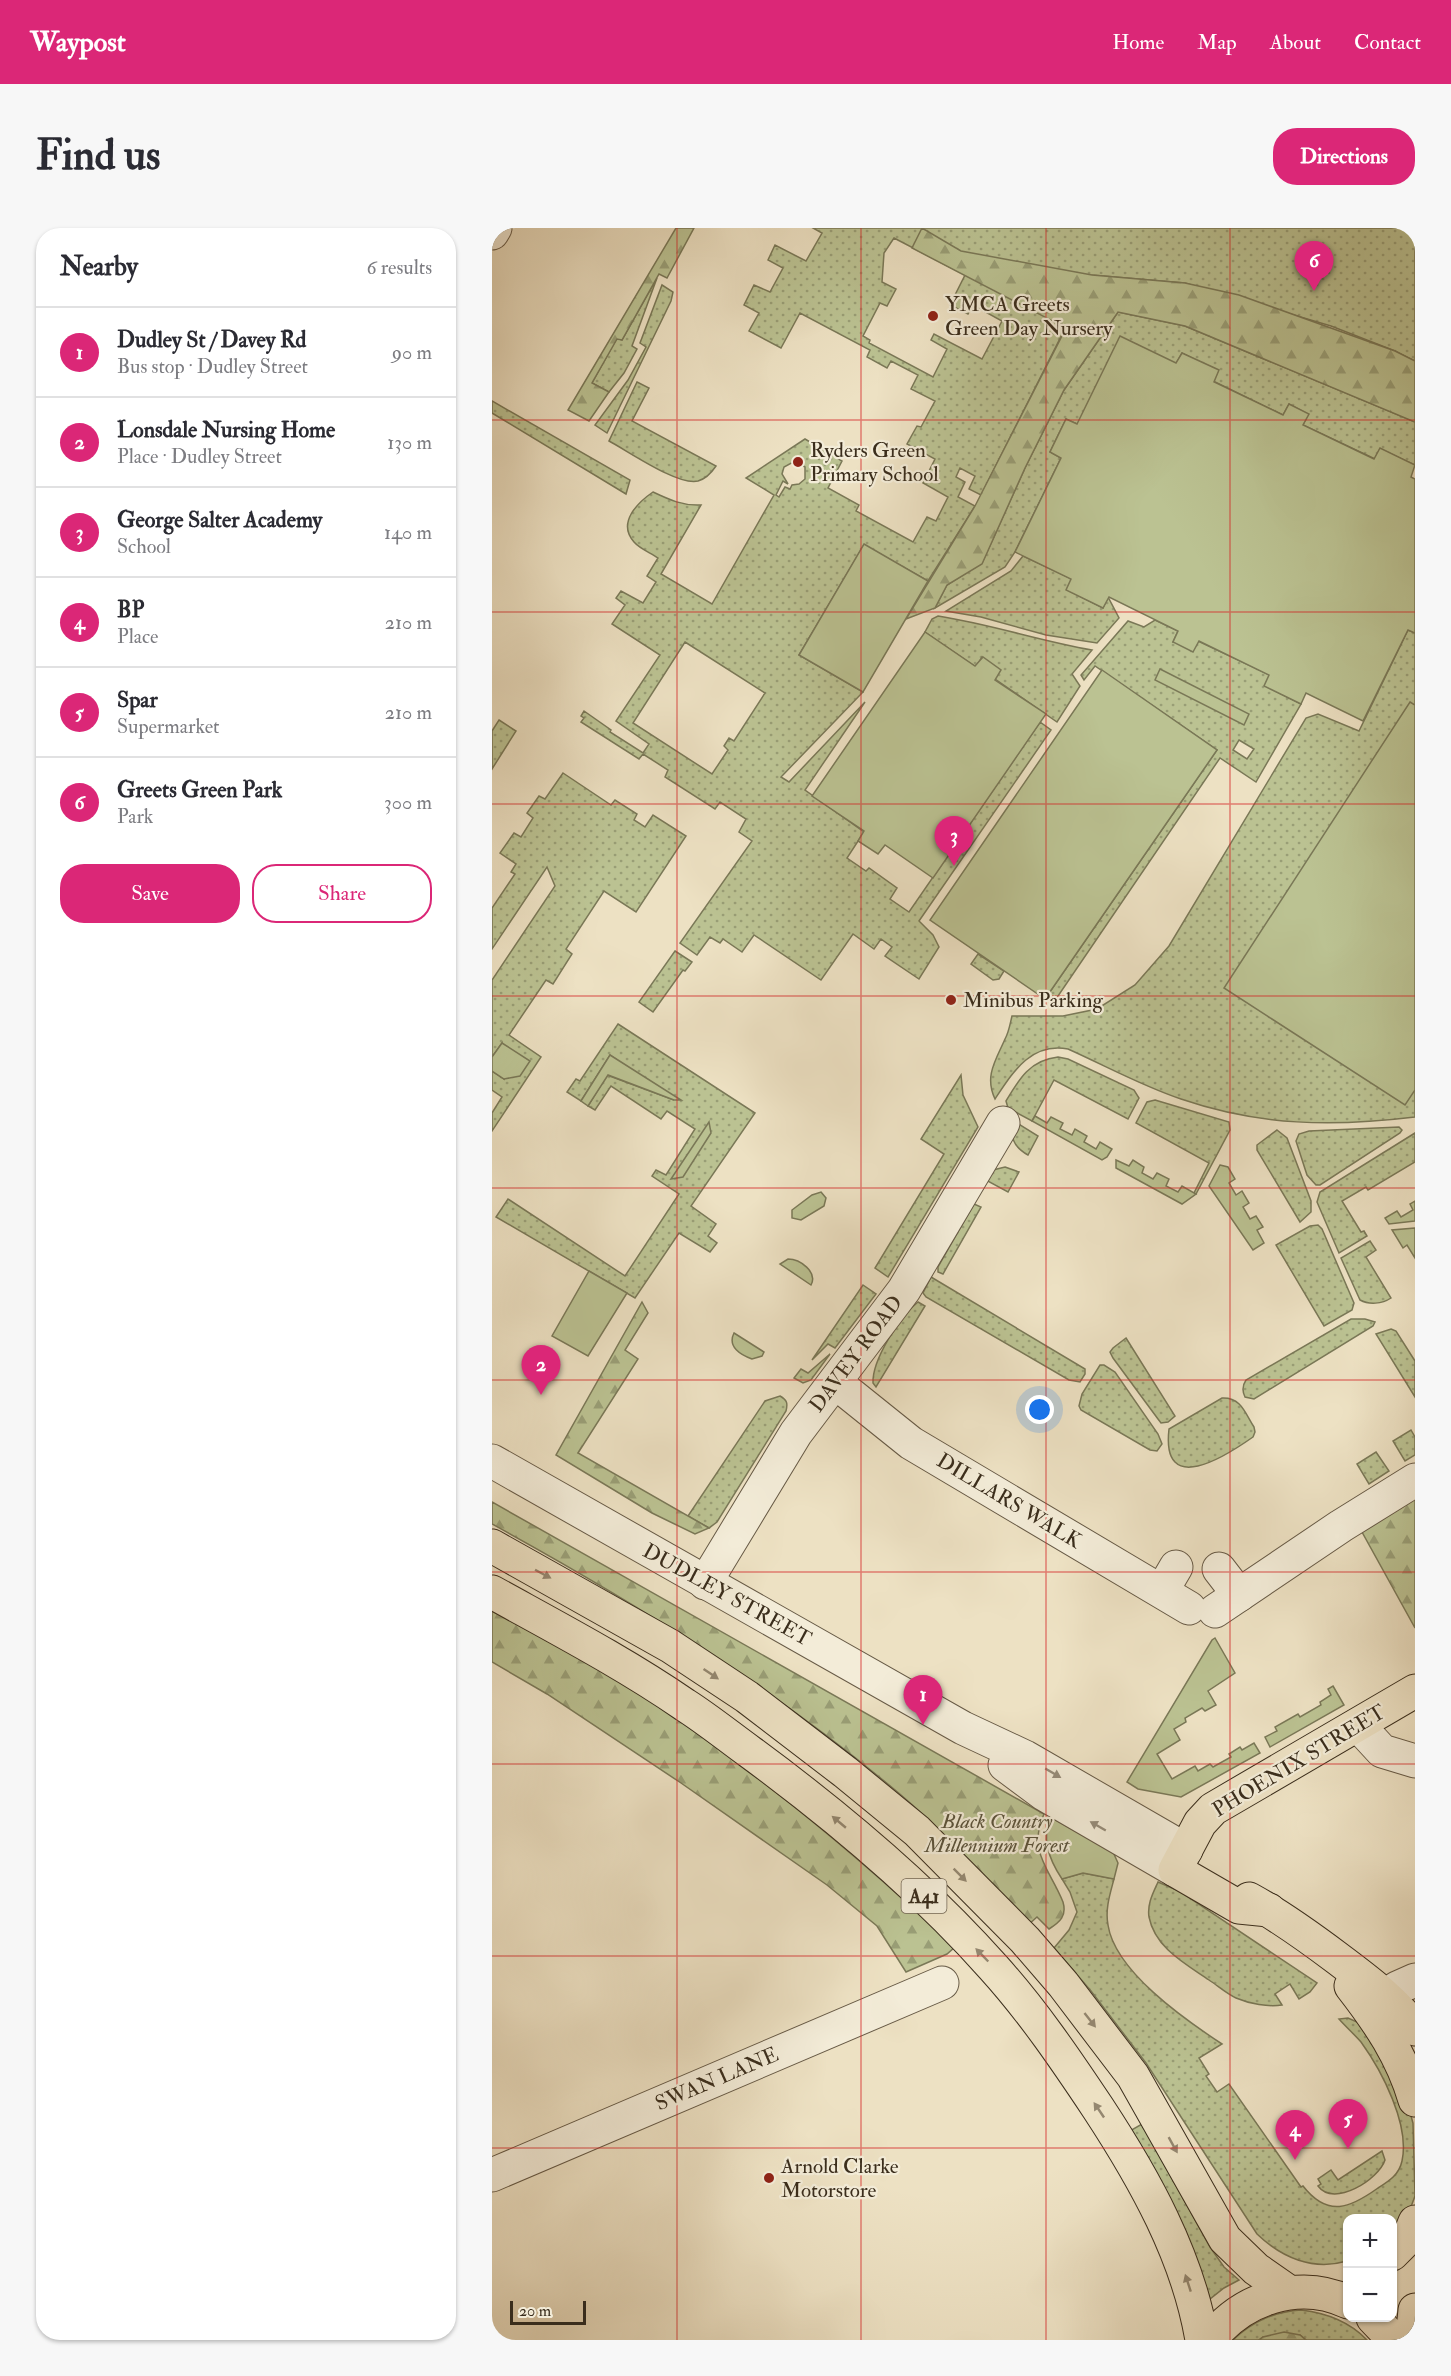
<!DOCTYPE html>
<meta charset="utf-8">
<style>
:root{--surface:#fff;--page:#f7f7f7;--text:#2b2b33;--muted:#7c7c81;--line:#e1e1e2;--accent:#db2777}
body{margin:0;font-family:"IM FELL Double Pica",serif;background:var(--page);color:var(--text)}
.controls{position:absolute;right:18px;bottom:18px;display:grid;overflow:hidden;border-radius:12px;box-shadow:0 2px 4px #0004}
.controls button{width:54px;height:54px;display:grid;place-items:center;padding:0;border:0;border-bottom:2px solid var(--line);background:var(--surface);color:var(--text);font:30px sans-serif}
.scale{position:absolute;left:18px;bottom:15px;width:76px;box-sizing:border-box;padding-left:6px;border:3px solid #3a2d1c;border-top:0;font-size:16px;line-height:21px;white-space:nowrap;color:#3a2d1c;-webkit-text-stroke:4px #f3ecd8;paint-order:stroke}
.you{position:absolute;left:548px;top:1182px;width:21px;height:21px;margin:-15px;border:4px solid #fff;border-radius:50%;background:#1a73e8;box-shadow:0 0 0 9px #1a73e833}
.badge{display:grid;place-items:center;width:39px;height:39px;border-radius:50%;background:var(--accent);color:#fff;font-size:20px;font-weight:700}
.pin{position:absolute;translate:-50% -50px;filter:drop-shadow(0 2px 3px #0008)}
.pin::after{content:'';position:absolute;top:32px;width:21px;height:18px;background:inherit;clip-path:polygon(0 0,100% 0,50% 100%)}
.list{margin:0;padding:0;list-style:none}
h2{display:flex;justify-content:space-between;align-items:center;height:78px;margin:0;padding:0 24px;font-size:26px}
h2 small{font-size:20px;font-weight:400;color:var(--muted)}
.list li{display:grid;grid-template-columns:39px 1fr auto;gap:18px;align-items:center;box-sizing:border-box;height:90px;padding:0 24px;border-top:2px solid var(--line)}
.list b{display:block;font-size:22px;white-space:nowrap}
.list p{margin:0;font-size:20px;white-space:nowrap;color:var(--muted)}
.list em{font-size:20px;font-style:normal;color:var(--muted)}
.actions{display:flex;gap:12px;padding:18px 24px}
.actions a{flex:1;padding:14px 0;border:2px solid var(--accent);border-radius:24px;text-align:center;font-size:21px;color:var(--accent)}
.actions .main{background:var(--accent);color:#fff}
.map{position:relative;flex:none;width:923px;height:2112px;overflow:hidden;border-radius:24px}
header{display:flex;align-items:center;gap:36px;box-sizing:border-box;height:84px;padding:0 30px;background:var(--accent);color:#fff}
header strong{font-size:28px}
nav{display:flex;gap:33px;margin-inline-start:auto;font-size:21px}
.intro{display:flex;align-items:center;justify-content:space-between;box-sizing:border-box;height:144px;padding:0 36px}
h1{margin:0;font-size:42px}
.button{padding:15px 27px;border-radius:24px;background:var(--accent);color:#fff;font-size:21px;font-weight:700}
main{display:flex;gap:36px;padding:0 36px}
aside{flex:1;background:var(--surface);border-radius:24px;box-shadow:0 2px 4px #0004}
.map>svg:first-child{display:block}
.grass{fill:url(#grass-dots);stroke:#7a7857;stroke-width:1.5;fill-rule:evenodd}
.forest{fill:url(#forest-firs);stroke:#7a7857;stroke-width:1.5}
.garden{fill:#bbc292;stroke:#7a7857;stroke-width:1.5}
.lines{fill:none;stroke-linecap:round;stroke-linejoin:round}
.minor-casing{stroke:#675a46;stroke-width:35}
.major-casing{stroke:#3a2d1c;stroke-width:35}
.highway-casing{stroke:#3a2d1c;stroke-width:35}
.minor{stroke:#f3ecd8;stroke-width:33}
.major{stroke:#ede1c3;stroke-width:33}
.highway{stroke:#ede1c3;stroke-width:33}
.oneway{fill:#948770}
.oneway2{fill:#968c7a}
.grid{fill:none;stroke:#d62828;stroke-width:1.5;stroke-opacity:0.55}
.poi-dot{fill:#8f2418;stroke:#f3ecd8;stroke-width:2}
.labels{text-anchor:middle;dominant-baseline:central;stroke-width:4.5;stroke-linejoin:round;paint-order:stroke}
.shield{fill:#f3ecd8;stroke:#726654;stroke-width:1.5}
.shield-label{font-size:20px;font-weight:bold;fill:#3a2d1c}
.poi-label{font-size:21px;fill:#3a2d1c;stroke:#f3ecd8;text-anchor:start}
.street-label{font-size:21px;fill:#3a2d1c;stroke:#f3ecd8}
.park-label{font-size:21px;font-style:italic;fill:#5a523a;stroke:#f3ecd8}
</style>
<header>
<strong>Waypost</strong>
<nav><a>Home</a><a>Map</a><a>About</a><a>Contact</a></nav>
</header>
<div class="intro"><h1>Find us</h1><a class="button">Directions</a></div>
<main>
<aside>
<h2>Nearby<small>6 results</small></h2>
<ul class="list">
<li><span class="badge">1</span><div><b>Dudley St / Davey Rd</b><p>Bus stop · Dudley Street</p></div><em>90 m</em></li>
<li><span class="badge">2</span><div><b>Lonsdale Nursing Home</b><p>Place · Dudley Street</p></div><em>130 m</em></li>
<li><span class="badge">3</span><div><b>George Salter Academy</b><p>School</p></div><em>140 m</em></li>
<li><span class="badge">4</span><div><b>BP</b><p>Place</p></div><em>210 m</em></li>
<li><span class="badge">5</span><div><b>Spar</b><p>Supermarket</p></div><em>210 m</em></li>
<li><span class="badge">6</span><div><b>Greets Green Park</b><p>Park</p></div><em>300 m</em></li>
</ul>
<div class="actions"><a class="main">Save</a><a>Share</a></div>
</aside>
<div class="map">
<svg width="923" height="2112" viewBox="0 0 923 2112">
<defs>
<pattern id="grass-dots" width="8" height="8" patternUnits="userSpaceOnUse" patternTransform="scale(1.5)"><rect width="8" height="8" fill="#bbc292"/><path d="M2 2h.1M6 6h.1" fill="none" stroke="#999e76" stroke-width="1.8" stroke-linecap="round"/></pattern>
<pattern id="forest-firs" width="22" height="20" patternUnits="userSpaceOnUse" patternTransform="scale(1.5)"><rect width="22" height="20" fill="#bbc292"/><path d="M5 1l3.5 6h-7zM16 11l3.5 6h-7z" fill="#999e76"/></pattern>
</defs>
<rect width="100%" height="100%" fill="#ede1c3"/>
<filter id="stains"><feTurbulence type="fractalNoise" baseFrequency=".00333" numOctaves="4"/><feColorMatrix values="0 0 0 0 .2 0 0 0 0 .09 0 0 0 0 .02 0 0 0 .5 -.17"/></filter>
<radialGradient id="worn" r=".72"><stop offset=".6" stop-color="#630" stop-opacity="0"/><stop offset="1" stop-color="#630" stop-opacity=".3"/></radialGradient>
<g class="grass">
<path d="M321,0H923V133L903,123L839,98L693,55L600,47L489,267L477,261L483,248L468,240L464,249L473,254L466,269L483,278L436,353L372,317L307,427L371,464L289,549L297,554L373,474L313,562L372,604L355,630L374,643L377,640L405,660L398,671L417,684L548,494L559,502L427,693L441,707L447,719L427,751L393,728L400,719L389,711L382,721L361,706L329,752L262,707L250,724L231,711L228,715L218,709L205,727L188,715L260,613L247,604L254,591L228,574L223,581L173,549L176,542L151,526L147,531L89,494L92,490L89,488L92,483L119,502L118,504L151,525L157,516L124,493L168,427L120,396L133,377L124,370L129,363L151,375L164,354L155,348L166,330C159,325 148,321 142,314C125,295 145,275 161,264C178,272 191,278 209,277L169,346L220,376L282,267L254,250L313,211L350,233L336,260L367,277L364,283L421,314L435,289L444,293L456,269L431,255L443,231L415,216L425,198L429,199L443,173L419,161L426,147L399,133L395,140L375,129L378,122L308,85L289,120L257,103L267,85L252,77L262,57L278,64L291,40L276,32L283,17L314,33L330,5ZM402,10L473,47L458,77L476,86L481,77L510,93L490,131L442,106L439,112L455,121L441,149L377,115L378,112L371,108L388,75L395,78L404,61L390,54L392,25ZM303,233L313,239V251L307,256L300,257L298,261L293,259L287,269L284,267L291,253L296,256L290,246L292,239ZM193,414L273,465L242,513L237,510L232,518L236,522L220,546L141,495Z"/>
<polygon points="165,50 140,118 145,121 132,145 117,164 100,155 125,110 130,112"/>
<polygon points="170,57 181,64 179,73 115,205 103,197 136,152 154,119 148,115"/>
<polygon points="626,84 693,98 923,194 923,237 888,221 883,231 811,197 816,186 797,176 791,187 721,153 726,143 690,125 684,136 585,196 574,191 558,224 569,230 523,324 513,339 443,380 455,357 490,335 533,240 572,162"/>
<path d="M145,154L157,160L140,193L224,238C220,244 213,251 206,253C186,258 136,223 117,213Z"/>
<polygon points="0,173 138,252 134,266 0,185"/>
<polygon points="531,328 580,351 575,362 611,380 616,369 627,390 605,415 554,407 489,389 454,383 519,343"/>
<path d="M446,388C498,396 548,413 600,422L580,446L588,458L565,494L503,451L490,429L484,439L433,404L440,391Z"/>
<path d="M663,392L686,403L681,414L706,413L778,447L773,458L809,476L764,554L728,530L564,771H553L725,522L603,438L592,452L589,447L636,393L652,399ZM747,512L762,521L755,531L741,522Z"/>
<path d="M916,402L923,405V889C841,899 768,898 689,871C650,858 614,838 576,821C539,814 521,844 503,871C492,848 504,832 513,811C517,804 518,796 520,788H571L605,781L643,757L677,718L814,490L826,486L867,503Z"/>
<polygon points="7,492 24,503 0,541 0,503"/>
<polygon points="71,545 119,577 123,572 145,586 142,592 153,599 161,587 194,608 144,684 112,663 74,721 80,726 61,756 54,752 17,807 49,829 0,903 0,885 10,869 0,862 0,843 12,851 10,815 0,829 0,752 63,658 55,639 0,721 0,680 23,646 19,644 24,636 8,625 22,605 29,609 41,590 35,585 47,568 53,571"/>
<polygon points="183,723 200,734 193,743 191,742 161,784 147,774"/>
<polygon points="486,726 512,743 507,751 501,752 479,736"/>
<polygon points="126,796 263,885 199,978 224,996 216,1008 225,1015 218,1024 187,1005 143,1070 4,989 16,971 133,1048 187,966 160,948 164,942 174,947 203,901 175,883 169,891 119,858 103,882 96,878 115,847 182,872 118,827 89,873 75,864 84,851 88,853"/>
<path d="M566,829L576,831L642,862L647,870L636,891L562,852L540,893L516,880L514,873C527,851 538,832 566,829Z"/>
<polygon points="469,847 471,867 486,899 396,1049 383,1040 452,926 429,911"/>
<polygon points="663,872 737,894 738,902 704,966 702,965 717,935 644,895 655,874"/>
<path d="M520,892L546,908L536,927C520,918 519,909 520,892Z"/>
<polygon points="907,899 910,902 908,905 828,957 824,957 815,947 804,913 807,906 817,903"/>
<polygon points="785,902 795,910 819,973 819,984 808,994 765,922 765,917"/>
<polygon points="923,905 923,934 876,962 874,959 850,973 869,1004 872,1003 875,1008 847,1025 825,974 828,964"/>
<polygon points="513,939 527,944 516,964 490,950 501,942"/>
<polygon points="482,976 489,979 451,1046 446,1044 446,1039"/>
<polygon points="826,997 830,1001 862,1075 860,1082 832,1098 784,1017 818,998"/>
<path d="M878,1013L884,1022L874,1029L899,1070C890,1076 877,1077 868,1072L849,1030Z"/>
<polygon points="439,1049 593,1141 593,1146 588,1154 577,1152 434,1069 431,1065"/>
<polygon points="371,1057 384,1066 343,1120 336,1116 320,1132"/>
<path d="M426,1074L433,1078L384,1159L381,1155C380,1132 408,1088 426,1074Z"/>
<path d="M859,1091H873L883,1094L881,1098L762,1171L753,1169C750,1163 750,1158 754,1152Z"/>
<polygon points="899,1101 904,1103 923,1133 923,1169 884,1106"/>
<polygon points="634,1110 683,1188 676,1194 669,1195 666,1191 621,1130 618,1124 621,1120"/>
<polygon points="338,1126 319,1152 311,1155 302,1150 309,1141 316,1145"/>
<polygon points="608,1137 612,1137 623,1144 666,1206 670,1216 665,1223 658,1222 589,1182 587,1178 590,1166"/>
<path d="M288,1168C295,1172 296,1175 294,1183L225,1294L217,1300L196,1288L273,1173Z"/>
<path d="M730,1170C749,1169 753,1185 762,1199L763,1204L761,1209C734,1228 669,1270 677,1201Z"/>
<polygon points="919,1202 923,1209 923,1227 913,1233 901,1213"/>
<polygon points="884,1224 897,1243 877,1256 865,1236"/>
<path d="M591,1645L622,1651C618,1666 613,1681 616,1697C623,1743 692,1791 730,1816L707,1830L717,1846L714,1848L725,1864L737,1856L809,1959L811,1958C836,1990 858,1980 886,1960C897,1953 907,1947 910,1933C918,1897 890,1843 869,1814C862,1806 854,1799 847,1791L856,1790L881,1801L916,1877L921,1895L923,1968L917,1984L901,2007L900,1990H856L855,2033C821,2043 790,2030 765,2006L654,1835L599,1763L562,1720L577,1702L585,1684L578,1664L570,1651Z"/>
<path d="M666,1654L687,1663L825,1755L818,1764L807,1771L798,1756L783,1766L790,1777C776,1779 758,1776 744,1770C735,1766 726,1758 717,1752C694,1736 663,1720 657,1689C655,1676 661,1665 666,1654Z"/>
<polygon points="650,1896 718,2019 732,2039 747,2052 732,2060 718,2071 714,2058 636,1904"/>
<path d="M890,1923L893,1932C887,1951 842,1980 826,1958L829,1956L826,1951L839,1942L846,1952Z"/>
<path d="M809,2082C835,2085 857,2093 875,2112H814L808,2107L771,2109L767,2112H741C761,2093 782,2084 809,2082Z"/>
</g>
<g class="forest">
<polygon points="184,0 202,0 175,50 167,46 130,112 125,111 100,155 117,164 97,193 76,182"/>
<polygon points="430,0 469,23 600,47 693,55 747,67 903,123 923,133 923,194 693,98 626,84 572,162 533,240 490,336 455,357 443,380 414,391 483,278 574,100 420,20"/>
<polygon points="150,1074 156,1085 133,1122 146,1131 86,1225 217,1300 203,1306 160,1285 64,1227"/>
<polygon points="923,1271 923,1400 870,1304"/>
<path d="M0,1274L552,1586C535,1624 558,1641 571,1674C575,1688 568,1694 557,1701L545,1689L536,1697C495,1653 455,1606 409,1567C283,1461 144,1375 0,1296Z"/>
<path d="M0,1383C46,1408 95,1432 139,1460C256,1536 362,1624 463,1719L455,1726L414,1744L385,1698L335,1657L189,1555L55,1466L0,1434Z"/>
<polygon points="792,2104 808,2107 814,2112 767,2112 771,2109"/>
</g>
<g class="garden">
<polygon points="628,108 684,135 690,125 727,142 722,154 791,187 797,176 817,186 811,197 882,231 888,220 923,237 919,249 923,251 923,405 916,402 871,493 814,465 809,476 772,458 777,447 707,413 701,424 681,414 686,403 617,369 611,380 574,362 579,351 523,324 569,230 558,224 574,191 585,196"/>
<polygon points="372,316 436,353 371,464 307,427"/>
<polygon points="433,404 483,438 491,429 509,442 503,452 554,486 441,650 393,617 386,626 366,613 372,603 320,568"/>
<polygon points="668,441 757,486 752,497 663,452"/>
<polygon points="610,442 725,522 553,771 438,692"/>
<polygon points="918,474 923,477 923,862 913,877 732,760"/>
<polygon points="10,815 38,833 28,848 12,851 0,843 0,829"/>
<polygon points="118,827 189,872 182,872 116,847 96,878 89,873"/>
<polygon points="543,888 555,895 559,889 571,895 568,901 580,907 583,901 595,908 592,914 604,921 608,914 620,921 615,929 610,932 540,893"/>
<polygon points="217,894 219,905 191,949 179,951"/>
<polygon points="624,932 637,938 641,932 652,939 650,945 661,951 665,945 677,951 674,958 686,964 690,958 704,966 690,976 624,940"/>
<polygon points="728,937 736,939 743,951 737,955 744,967 750,963 757,975 751,979 758,991 764,988 771,999 765,1002 772,1015 761,1022 717,958"/>
<polygon points="329,964 334,970 332,978 309,992 300,990 300,982 320,967"/>
<polygon points="923,973 923,993 897,996 893,990 905,983 909,989 921,982 918,976"/>
<polygon points="923,1000 923,1030 915,1017 911,1020 900,1002"/>
<path d="M296,1031C308,1031 326,1044 319,1057L288,1036Z"/>
<polygon points="97,1043 135,1065 96,1128 60,1108"/>
<path d="M242,1105L272,1124L270,1128L260,1131C249,1127 235,1119 242,1105Z"/>
<polygon points="723,1410 743,1445 716,1463 724,1477 713,1483 710,1480 693,1490 694,1494 682,1501 688,1512 665,1526 680,1551 703,1538 706,1543 718,1536 721,1539 739,1529 737,1526 748,1519 750,1522 762,1515 768,1525 689,1569 646,1561 635,1554 720,1412"/>
<polygon points="841,1458 852,1477 778,1519 773,1509 785,1503 783,1499 806,1486 808,1489 829,1477 828,1474 839,1467 836,1461"/>
<path d="M562,1591L621,1624L626,1635L622,1651L591,1645L570,1651C558,1633 549,1612 558,1592Z"/>
</g>
<g class="lines">
<g class="minor-casing">
<g id="minor">
<polyline points="0,5 3,0"/>
<polyline points="343,1154 419,1215 697,1380"/>
<polyline points="0,1233 471,1500 533,1529 694,1622"/>
<polyline points="727,1341 747,1367"/>
<polyline points="213,1355 304,1205 412,1062 511,895"/>
<polyline points="670,1363 684,1339"/>
<polyline points="723,1383 849,1298 923,1252"/>
<polyline points="866,1497 890,1523 923,1533"/>
<polyline points="513,1537 552,1566 683,1642"/>
<polyline points="880,1784 905,1760 923,1752"/>
<polyline points="0,1947 450,1755"/>
</g>
</g>
<g class="major-casing">
<g id="major">
<path d="M757,1671C788,1688 817,1709 845,1730C874,1752 902,1772 923,1801"/>
<polyline points="777,1682 747,1679 683,1642 708,1595 721,1581 923,1463"/>
<path d="M859,1758C887,1794 910,1828 923,1872"/>
<polyline points="900,2026 917,2009 923,1994"/>
<polyline points="920,2112 923,2082"/>
</g>
</g>
<g class="highway-casing">
<g id="highway">
<polyline points="0,1318 178,1418 255,1469 353,1544 425,1603 533,1712 571,1756 641,1848 733,2011 764,2041 797,2064"/>
<path d="M0,1364C65,1400 132,1435 193,1477C215,1491 236,1508 258,1524C345,1588 429,1658 501,1739C540,1782 574,1832 606,1880C652,1950 696,2028 710,2112"/>
<polyline points="881,2090 902,2112"/>
<path d="M718,2112C750,2070 807,2051 856,2074"/>
</g>
</g>
<use href="#minor" class="minor"/>
<use href="#major" class="major"/>
<use href="#highway" class="highway"/>
</g>
<defs><path id="oneway-solid" d="M-6-.8H1V-3.2L6.5 0L1 3.2V.8H-6Z" transform="scale(1.5)"/></defs>
<g class="oneway">
<use href="#oneway-solid" transform="translate(51 1346) rotate(28)"/>
<use href="#oneway-solid" transform="translate(219 1446) rotate(34)"/>
<use href="#oneway-solid" transform="translate(347 1594) rotate(-140)"/>
<use href="#oneway-solid" transform="translate(468 1647) rotate(45)"/>
<use href="#oneway-solid" transform="translate(490 1727) rotate(-134)"/>
<use href="#oneway-solid" transform="translate(598 1792) rotate(52)"/>
<use href="#oneway-solid" transform="translate(607 1882) rotate(-124)"/>
<use href="#oneway-solid" transform="translate(681 1917) rotate(61)"/>
<use href="#oneway-solid" transform="translate(696 2055) rotate(-108)"/>
</g>
<g class="oneway2">
<use href="#oneway-solid" transform="translate(561 1545) rotate(30)"/>
<use href="#oneway-solid" transform="translate(606 1598) rotate(-150)"/>
</g>
<path class="grid" d="M185,0V2112M369,0V2112M554,0V2112M738,0V2112M0,192H923M0,384H923M0,576H923M0,768H923M0,960H923M0,1152H923M0,1344H923M0,1536H923M0,1728H923M0,1920H923"/>
<g class="poi-dot">
<circle cx="441" cy="88" r="6"/>
<circle cx="306" cy="234" r="6"/>
<circle cx="459" cy="772" r="6"/>
<circle cx="277" cy="1950" r="6"/>
</g>
<g class="labels">
<rect class="shield" x="409.5" y="1651" width="45" height="34" rx="4.5"/>
<g class="shield-label">
<text x="432" y="1668">A41</text>
</g>
<g class="poi-label">
<text x="453" y="76">YMCA Greets<tspan x="453" dy="24">Green Day Nursery</tspan></text>
<text x="318" y="222">Ryders Green<tspan x="318" dy="24">Primary School</tspan></text>
<text x="471" y="772">Minibus Parking</text>
<text x="289" y="1938">Arnold Clarke<tspan x="289" dy="24">Motorstore</tspan></text>
</g>
<g class="street-label">
<text transform="translate(364 1126) rotate(-53)">DAVEY ROAD</text>
<text transform="translate(517 1273) rotate(31)">DILLARS WALK</text>
<text transform="translate(235 1367) rotate(29)">DUDLEY STREET</text>
<text transform="translate(807 1533) rotate(-31)">PHOENIX STREET</text>
<text transform="translate(225 1851) rotate(-23)">SWAN LANE</text>
</g>
<g class="park-label">
<text x="505" y="1593">Black Country<tspan x="505" dy="24">Millennium Forest</tspan></text>
</g>
</g>
<rect width="100%" height="100%" filter="url(#stains)"/>
<rect width="100%" height="100%" fill="url(#worn)"/>
</svg>
<div class="controls">
<button>+</button>
<button>−</button>
</div>
<div class="scale">20 m</div>
<div class="you"></div>
<div class="pin badge" style="left:431px;top:1497px">1</div>
<div class="pin badge" style="left:49px;top:1167px">2</div>
<div class="pin badge" style="left:462px;top:638px">3</div>
<div class="pin badge" style="left:803px;top:1932px">4</div>
<div class="pin badge" style="left:856px;top:1921px">5</div>
<div class="pin badge" style="left:822px;top:63px">6</div>
</div>
</main>
